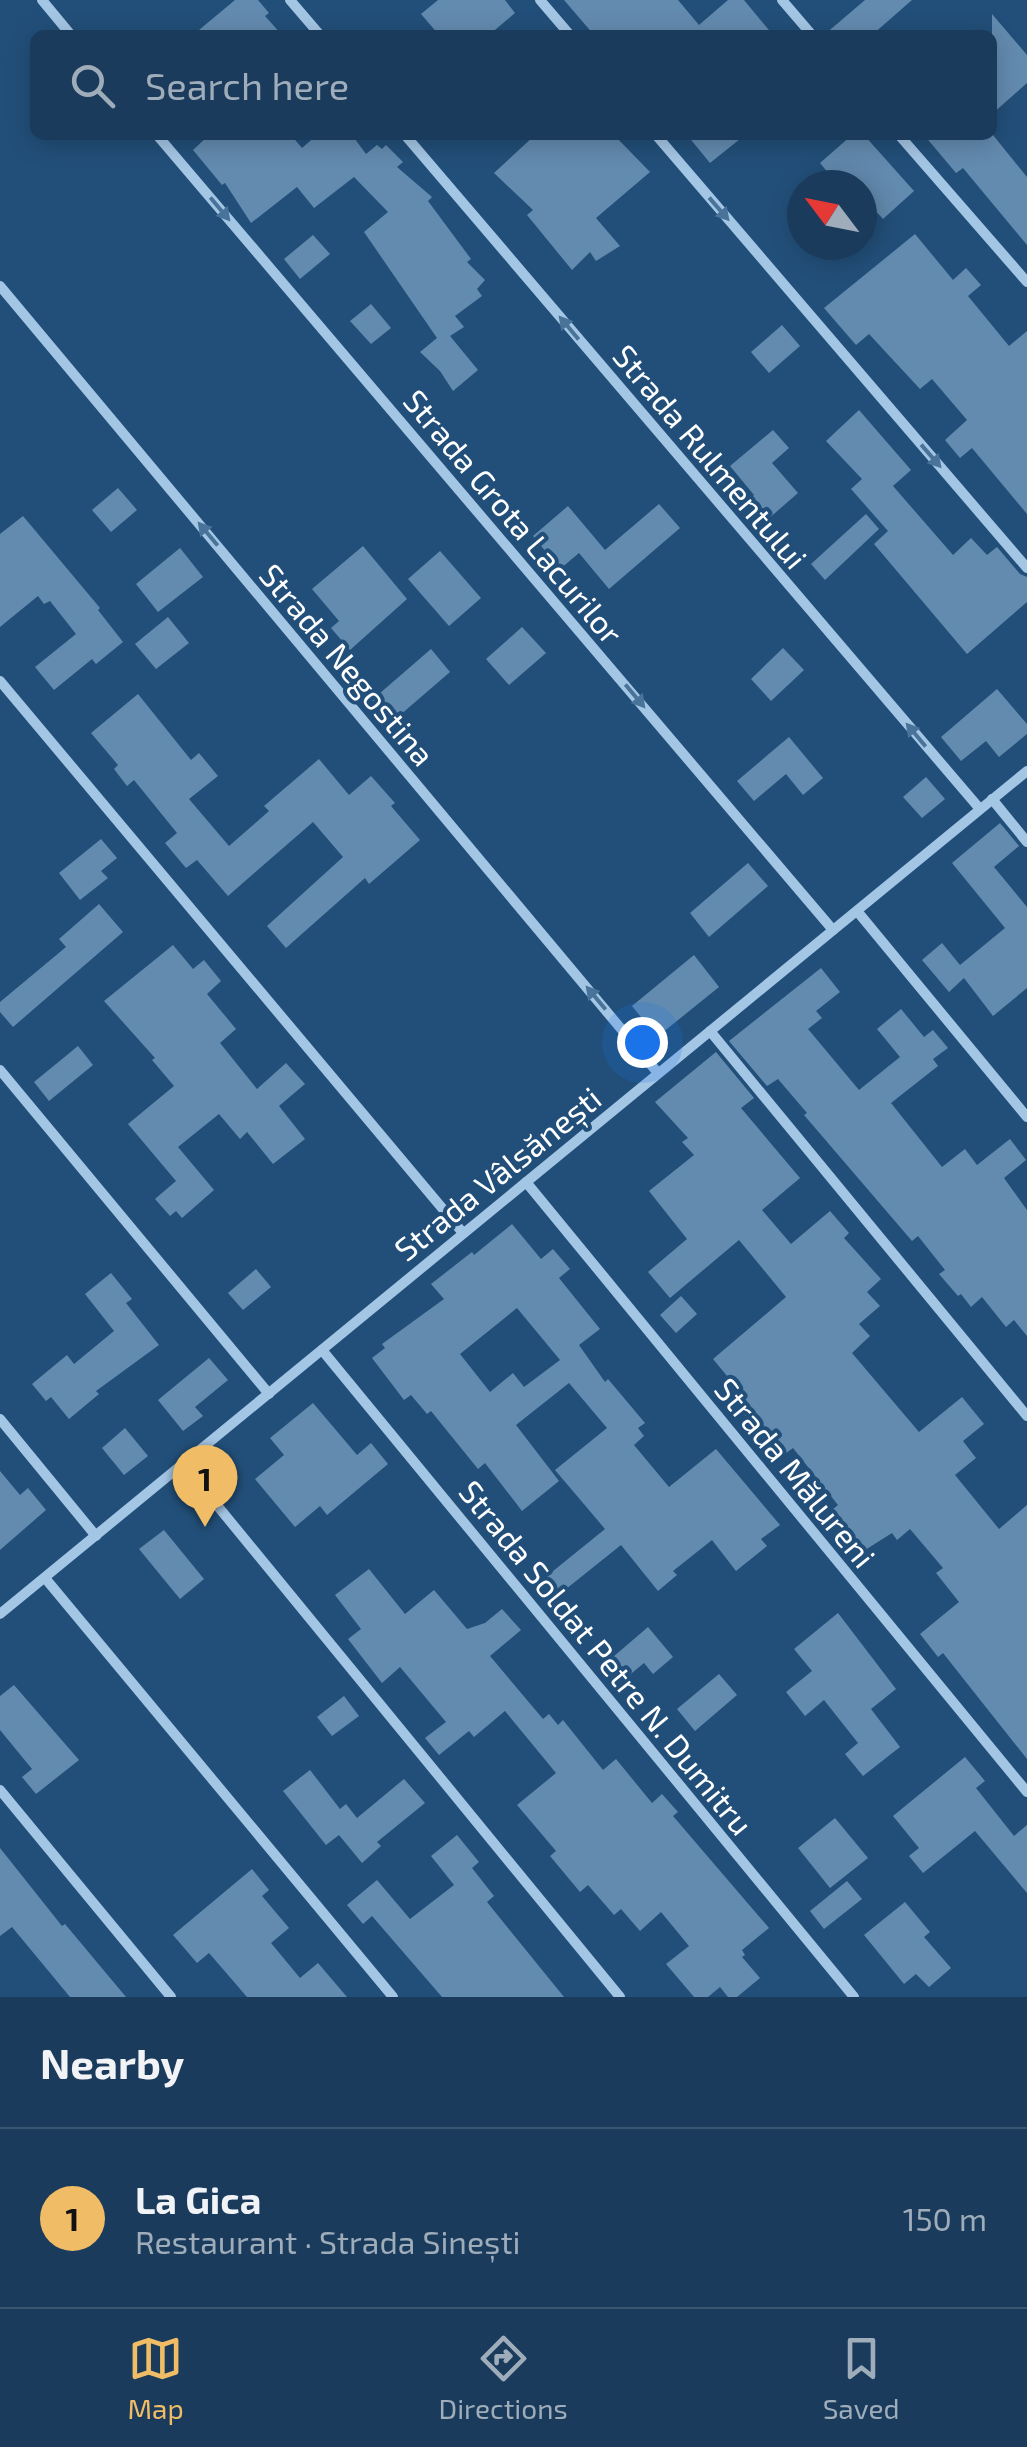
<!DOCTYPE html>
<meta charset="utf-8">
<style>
:root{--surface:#1a3b5b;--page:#234261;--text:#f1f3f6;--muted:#9fadbb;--line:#385571;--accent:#f0bd66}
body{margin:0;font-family:"Exo 2",sans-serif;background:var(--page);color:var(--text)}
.compass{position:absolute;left:787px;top:170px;width:90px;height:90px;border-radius:50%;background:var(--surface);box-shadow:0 5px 25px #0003;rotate:302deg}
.you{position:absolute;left:642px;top:1042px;width:35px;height:35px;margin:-25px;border:8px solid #fff;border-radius:50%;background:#1a73e8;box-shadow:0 0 0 15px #1a73e833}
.badge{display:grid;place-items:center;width:65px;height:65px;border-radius:50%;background:var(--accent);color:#111;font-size:32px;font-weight:700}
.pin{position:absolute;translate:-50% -82px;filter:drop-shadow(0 2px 5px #0008)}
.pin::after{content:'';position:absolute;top:52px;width:35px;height:30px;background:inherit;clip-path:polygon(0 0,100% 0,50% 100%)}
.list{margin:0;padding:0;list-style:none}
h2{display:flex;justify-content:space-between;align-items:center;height:130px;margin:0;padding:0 40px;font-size:42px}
h2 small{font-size:32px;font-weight:400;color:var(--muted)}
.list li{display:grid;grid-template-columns:65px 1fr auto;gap:30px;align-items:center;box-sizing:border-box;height:180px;padding:0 40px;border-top:2px solid var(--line)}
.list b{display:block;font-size:38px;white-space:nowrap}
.list p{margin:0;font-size:32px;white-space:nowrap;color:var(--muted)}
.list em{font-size:32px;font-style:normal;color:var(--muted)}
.icon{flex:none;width:55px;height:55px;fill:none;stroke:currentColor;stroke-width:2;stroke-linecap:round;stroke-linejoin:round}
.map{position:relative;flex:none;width:1027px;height:1997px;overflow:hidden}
.search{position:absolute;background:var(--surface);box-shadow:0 5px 25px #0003;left:30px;right:30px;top:30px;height:110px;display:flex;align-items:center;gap:25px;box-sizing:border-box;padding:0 35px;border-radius:15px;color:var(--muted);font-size:38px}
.sheet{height:310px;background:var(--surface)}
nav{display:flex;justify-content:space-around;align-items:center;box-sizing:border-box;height:140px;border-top:2px solid var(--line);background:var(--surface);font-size:28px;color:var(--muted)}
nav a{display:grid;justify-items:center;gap:5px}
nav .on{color:var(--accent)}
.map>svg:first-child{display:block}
.building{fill:#638baf;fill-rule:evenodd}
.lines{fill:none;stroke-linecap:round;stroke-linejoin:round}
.minor{stroke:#a4c6e5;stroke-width:10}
.oneway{fill:#497399}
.labels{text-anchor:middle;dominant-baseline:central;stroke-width:8;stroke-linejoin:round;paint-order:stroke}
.street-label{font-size:32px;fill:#fff;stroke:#224f79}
</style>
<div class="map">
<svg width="1027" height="1997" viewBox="0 0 1027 1997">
<rect width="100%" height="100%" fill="#224f79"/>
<g class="building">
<polygon points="235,0 258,0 269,13 265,16 282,35 193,35"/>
<polygon points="438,0 505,0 515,13 489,35 439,35 421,14"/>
<polygon points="564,0 678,0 699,25 728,0 744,0 773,35 594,35"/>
<polygon points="865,0 912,0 872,35 824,35"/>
<polygon points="992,14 1027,55 1027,83 992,114"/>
<polygon points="209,135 291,135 302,148 317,135 352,135 366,154 377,145 382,149 386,145 403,162 397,167 432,197 428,201 471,259 467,262 485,280 477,289 482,296 455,316 464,327 450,336 478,370 453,391 440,371 420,352 437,338 364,232 388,212 354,177 314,208 297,187 251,223 225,183 222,185 193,150"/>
<polygon points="535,135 614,135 650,172 596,218 620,246 596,261 590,252 572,270 527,215 533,210 494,173"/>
<polygon points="687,135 745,135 710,163"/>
<polygon points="852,135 864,135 914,191 883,219 862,196 862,185 838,185 820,163"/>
<polygon points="924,135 993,135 1027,177 1027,245 963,168 956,173"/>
<polygon points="915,234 953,280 966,268 981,285 968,296 1009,346 1027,331 1027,514 972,448 960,458 945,440 967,420 932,379 920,389 869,334 856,345 824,308"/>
<polygon points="313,235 330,254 300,279 284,259"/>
<polygon points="371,304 391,328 371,344 350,321"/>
<polygon points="782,325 800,346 769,373 751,352"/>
<polygon points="859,410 911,470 893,486 953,555 971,538 987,555 997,547 1020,574 1027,577 1027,602 967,654 874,544 888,531 851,489 862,479 826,441"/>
<polygon points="773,430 789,448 772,463 798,493 767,520 750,499 754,495 730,466"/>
<polygon points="118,488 137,510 111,532 92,510"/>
<polygon points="659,504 680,528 609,589 579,553 560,569 533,536 568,506 605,550"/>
<polygon points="866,514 879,529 825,580 811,564"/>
<polygon points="23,516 100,608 98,610 123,642 96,664 92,659 54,690 35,667 76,634 50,601 44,604 38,596 0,627 0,534"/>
<polygon points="363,546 407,599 350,650 331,628 339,621 312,589"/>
<polygon points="180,548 203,577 158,612 136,584"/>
<polygon points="440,551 481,598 449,626 408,579"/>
<polygon points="168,617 189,643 156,669 135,644"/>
<polygon points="522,627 546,653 509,685 486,659"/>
<polygon points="783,648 804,670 771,701 751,679"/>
<polygon points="431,649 450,672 392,722 372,700"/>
<polygon points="997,689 1027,724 1027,734 999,757 986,741 961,761 941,737"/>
<polygon points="138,694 191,760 199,753 218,776 189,799 229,846 269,811 264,806 319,759 349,795 371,776 395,803 391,806 420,840 369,884 365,878 286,948 267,926 343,857 313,822 228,896 197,860 186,868 165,843 177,833 134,780 127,786 114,769 118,765 91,733"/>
<polygon points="789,737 823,778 803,795 786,774 754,801 737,781"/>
<polygon points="926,777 945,799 922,818 903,797"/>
<polygon points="1000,823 1019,846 994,867 1027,907 1027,988 993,1016 964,978 949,992 922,960 942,943 960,965 1005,928 952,863"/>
<polygon points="101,839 117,858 101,871 108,878 80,900 59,873"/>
<polygon points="748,863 768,886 709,937 690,913"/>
<polygon points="99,904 123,932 13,1027 0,1012 0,1002 66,947 59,939"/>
<polygon points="173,945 193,969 204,960 221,981 207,994 236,1029 220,1043 257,1089 286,1063 305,1084 279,1106 305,1139 273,1164 247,1132 240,1139 219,1114 178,1147 214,1190 182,1218 176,1211 170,1216 155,1199 176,1181 128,1124 174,1086 152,1060 155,1058 104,1001"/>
<polygon points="694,955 719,987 657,1037 632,1006"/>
<polygon points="821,968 840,992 816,1011 822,1018 808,1029 859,1090 900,1057 877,1029 901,1009 924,1037 933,1030 948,1048 933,1059 938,1066 891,1103 942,1167 965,1149 977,1165 1010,1139 1026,1160 1004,1178 1027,1210 1027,1336 1014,1320 1006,1327 982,1297 971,1307 961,1294 958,1296 939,1274 945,1270 918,1236 912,1241 804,1115 807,1113 778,1079 767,1086 729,1041"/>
<polygon points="78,1046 93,1065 49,1101 34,1082"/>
<polygon points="716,1052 754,1098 741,1108 800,1178 762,1210 791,1244 830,1211 849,1233 844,1238 881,1279 867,1292 880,1306 859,1324 870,1336 852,1353 919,1432 962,1397 984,1424 963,1441 976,1458 955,1475 999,1529 1027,1505 1027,1759 943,1653 938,1657 920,1634 959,1602 936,1573 943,1568 910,1529 897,1540 892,1533 862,1552 827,1514 838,1505 793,1448 779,1458 729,1395 737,1388 713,1359 786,1297 739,1240 670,1298 648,1272 687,1239 649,1191 694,1155 682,1142 688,1138 655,1102"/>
<path d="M512,1224L541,1259L553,1249L570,1269L559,1278L600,1329L579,1345L605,1382L608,1379L645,1423L638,1428L644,1436L634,1445L669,1487L716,1449L780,1525L761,1539L767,1546L736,1571L712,1540L673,1571L677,1575L658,1591L621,1545L561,1593L547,1576L605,1529L555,1470L607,1428L569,1383L516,1425L559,1481L522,1511L485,1463L478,1469L431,1411L427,1414L411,1395L404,1400L372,1358L385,1348L382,1344L444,1299L431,1284L472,1252L474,1255ZM517,1308L560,1360L524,1387L513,1373L490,1392L460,1354Z"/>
<polygon points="256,1269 271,1287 243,1310 228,1293"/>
<polygon points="111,1273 132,1299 126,1303 159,1345 96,1391 99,1394 69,1419 51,1397 46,1401 32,1384 67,1355 74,1364 114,1331 85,1294"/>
<polygon points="681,1296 697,1314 676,1333 660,1315"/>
<polygon points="209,1358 228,1380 195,1407 203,1416 183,1431 158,1400"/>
<polygon points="313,1403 357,1455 371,1443 388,1464 327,1515 320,1506 295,1527 255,1479 284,1455 270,1438"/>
<polygon points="125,1428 148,1456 124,1475 102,1448"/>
<polygon points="0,1471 20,1495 28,1488 46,1510 0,1550"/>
<polygon points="164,1530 204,1579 180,1599 139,1549"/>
<polygon points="369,1569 405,1614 434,1590 467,1629 485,1623 502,1609 521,1630 490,1656 543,1719 549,1714 558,1725 563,1720 603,1770 616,1759 652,1803 662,1794 678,1812 673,1816 769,1928 742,1950 745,1955 742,1957 760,1978 737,1997 728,1997 720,1987 708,1997 694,1997 666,1964 689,1946 661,1912 640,1931 621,1909 614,1915 588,1885 580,1892 550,1856 556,1851 517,1805 556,1773 505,1711 474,1737 469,1731 439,1755 425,1738 446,1722 400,1667 382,1683 348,1639 361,1629 335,1595"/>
<polygon points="838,1613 896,1689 871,1709 900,1747 863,1776 845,1754 858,1743 824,1700 805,1716 786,1692 812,1671 794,1649"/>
<polygon points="648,1627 673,1657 653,1674 644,1663 621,1682 606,1663"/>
<polygon points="719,1674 737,1695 695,1731 677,1709"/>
<polygon points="14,1685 79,1760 36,1794 22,1777 32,1769 0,1730 0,1696"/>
<polygon points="344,1696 359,1716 332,1736 317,1717"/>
<polygon points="965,1757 985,1781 976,1788 1014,1836 1027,1825 1027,1893 975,1831 923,1873 909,1856 919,1848 893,1816"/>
<polygon points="310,1770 340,1809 346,1804 357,1818 404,1779 425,1803 377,1842 381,1846 362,1863 339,1835 326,1845 283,1791"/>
<polygon points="835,1818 868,1858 830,1888 798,1848"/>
<polygon points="457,1835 479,1862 472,1868 494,1896 487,1902 564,1997 442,1997 372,1916 363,1924 347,1905 377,1880 410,1919 454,1885 431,1856"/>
<polygon points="0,1848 62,1926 65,1924 126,1997 70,1997 12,1927 0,1936"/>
<polygon points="252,1869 269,1890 262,1896 289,1928 271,1943 300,1978 318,1963 347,1997 247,1997 209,1953 197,1963 173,1935"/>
<polygon points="847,1881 862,1899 824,1929 810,1911"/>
<polygon points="905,1902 930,1932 924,1937 951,1968 929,1987 916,1974 904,1984 864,1935"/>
</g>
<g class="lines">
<g class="minor">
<polyline points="42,0 71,35"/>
<polyline points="290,0 320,35"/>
<polyline points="540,0 570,35"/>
<polyline points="782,0 812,35"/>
<polyline points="157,135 833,930"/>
<polyline points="405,135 980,809"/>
<polyline points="656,135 1027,568"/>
<polyline points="899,135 1027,282"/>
<polyline points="0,286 658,1073"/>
<polyline points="0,681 463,1233"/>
<polyline points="992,799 1027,842"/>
<polyline points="857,911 1027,1117"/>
<polyline points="710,1031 1027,1416"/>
<polyline points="0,1070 269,1394"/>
<polyline points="526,1182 1027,1792"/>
<polyline points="322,1350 854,1997"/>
<polyline points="0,1419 96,1536"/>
<polyline points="184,1465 620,1997"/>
<polyline points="45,1578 393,1997"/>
<polyline points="0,1614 1027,771"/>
<polyline points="0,1790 171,1997"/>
</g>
</g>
<defs><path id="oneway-solid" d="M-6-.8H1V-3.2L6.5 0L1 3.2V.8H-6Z" transform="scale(2.5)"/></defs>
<g class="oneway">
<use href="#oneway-solid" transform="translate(220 209) rotate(50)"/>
<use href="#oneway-solid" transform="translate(719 209) rotate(49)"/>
<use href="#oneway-solid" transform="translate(569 328) rotate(-130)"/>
<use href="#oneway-solid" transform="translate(931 456) rotate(49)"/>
<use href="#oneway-solid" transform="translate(208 534) rotate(-130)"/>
<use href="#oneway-solid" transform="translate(635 696) rotate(50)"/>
<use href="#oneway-solid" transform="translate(916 735) rotate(-130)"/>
<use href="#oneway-solid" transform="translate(596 998) rotate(-130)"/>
</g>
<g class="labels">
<g class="street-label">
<text transform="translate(711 456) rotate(50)">Strada Rulmentului</text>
<text transform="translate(514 516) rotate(50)">Strada Grota Lacurilor</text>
<text transform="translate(348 664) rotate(50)">Strada Negostina</text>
<text transform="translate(497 1173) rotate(-39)">Strada Vâlsănești</text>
<text transform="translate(796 1472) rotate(51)">Strada Mălureni</text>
<text transform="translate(607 1657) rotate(51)">Strada Soldat Petre N. Dumitru</text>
</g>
</g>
</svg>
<svg class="compass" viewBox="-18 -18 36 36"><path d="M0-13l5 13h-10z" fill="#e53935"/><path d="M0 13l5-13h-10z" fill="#9fadbb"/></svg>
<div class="you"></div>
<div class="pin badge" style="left:205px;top:1527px">1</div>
<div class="search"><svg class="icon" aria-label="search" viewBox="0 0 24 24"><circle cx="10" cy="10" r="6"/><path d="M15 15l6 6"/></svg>Search here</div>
</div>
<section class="sheet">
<h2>Nearby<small></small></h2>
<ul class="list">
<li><span class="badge">1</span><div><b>La Gica</b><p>Restaurant · Strada Sinești</p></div><em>150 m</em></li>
</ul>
</section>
<nav>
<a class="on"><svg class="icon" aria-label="map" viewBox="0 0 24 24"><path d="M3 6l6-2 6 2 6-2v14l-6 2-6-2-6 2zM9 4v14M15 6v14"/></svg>Map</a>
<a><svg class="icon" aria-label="directions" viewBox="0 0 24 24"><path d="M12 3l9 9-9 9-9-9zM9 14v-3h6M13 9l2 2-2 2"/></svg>Directions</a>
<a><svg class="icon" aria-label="saved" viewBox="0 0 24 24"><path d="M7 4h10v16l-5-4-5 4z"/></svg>Saved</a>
</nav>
